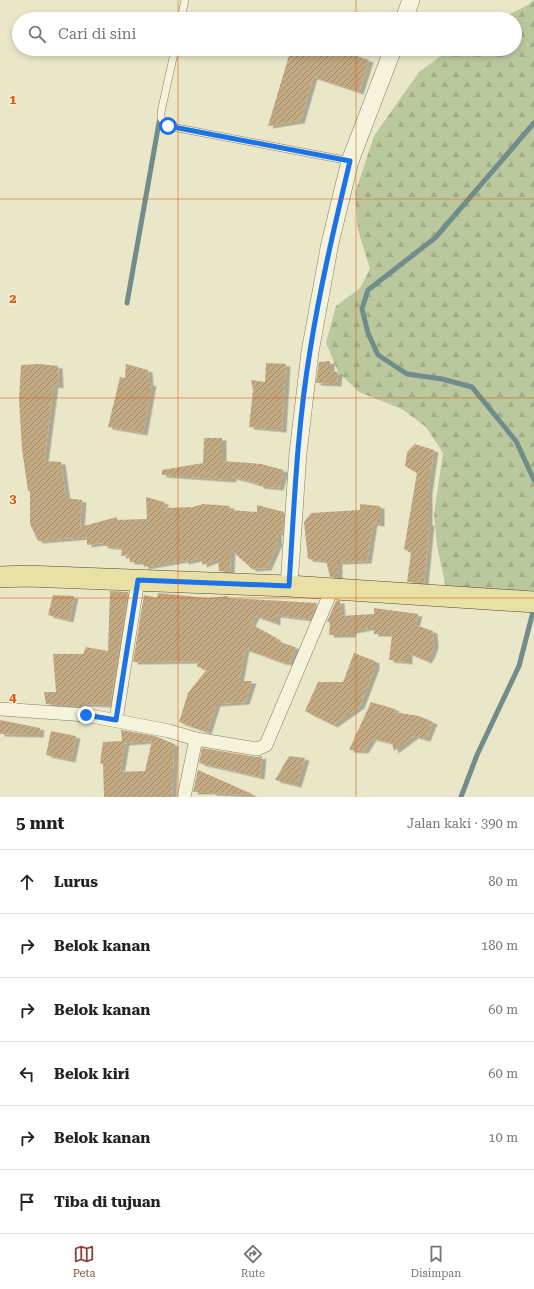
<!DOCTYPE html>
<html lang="id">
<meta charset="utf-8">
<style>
:root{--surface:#fff;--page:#f6f6f6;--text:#222;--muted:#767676;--line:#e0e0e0;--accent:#8e4536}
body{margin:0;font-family:"Roboto Serif",serif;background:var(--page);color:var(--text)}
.stop{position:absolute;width:12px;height:12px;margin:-9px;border:3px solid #1a73e8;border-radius:50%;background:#fff}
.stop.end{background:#1a73e8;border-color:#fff;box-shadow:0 1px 4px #0008}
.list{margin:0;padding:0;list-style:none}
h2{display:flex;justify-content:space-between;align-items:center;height:52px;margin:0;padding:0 16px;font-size:17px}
h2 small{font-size:13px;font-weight:400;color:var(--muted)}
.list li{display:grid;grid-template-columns:26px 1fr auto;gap:12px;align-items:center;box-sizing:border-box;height:64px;padding:0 16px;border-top:1px solid var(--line)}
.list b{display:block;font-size:15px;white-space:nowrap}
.list em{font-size:13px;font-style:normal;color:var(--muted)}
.icon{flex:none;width:22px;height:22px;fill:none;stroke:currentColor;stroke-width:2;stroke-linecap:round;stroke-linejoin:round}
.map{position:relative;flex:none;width:534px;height:797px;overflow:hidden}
.search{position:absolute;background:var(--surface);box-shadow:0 2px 6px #0003;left:12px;right:12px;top:12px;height:44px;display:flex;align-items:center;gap:10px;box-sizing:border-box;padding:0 14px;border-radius:22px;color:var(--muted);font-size:15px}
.sheet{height:436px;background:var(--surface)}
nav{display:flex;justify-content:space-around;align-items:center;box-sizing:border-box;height:56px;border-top:1px solid var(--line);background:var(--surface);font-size:11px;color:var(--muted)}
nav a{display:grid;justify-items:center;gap:2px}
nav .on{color:var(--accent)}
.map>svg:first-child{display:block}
.forest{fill:url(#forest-firs)}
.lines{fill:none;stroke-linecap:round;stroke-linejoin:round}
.stream{stroke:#718d8b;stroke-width:5}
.building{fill:url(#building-hatch);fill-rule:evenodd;filter:url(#shadow)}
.service-casing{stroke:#857a60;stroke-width:8}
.minor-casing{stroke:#857a60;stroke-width:14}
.tertiary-casing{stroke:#857a60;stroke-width:18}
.primary-casing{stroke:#544833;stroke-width:22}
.service{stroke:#f6f3dc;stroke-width:7}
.minor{stroke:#f6f3dc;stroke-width:13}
.tertiary{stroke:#f6f3dc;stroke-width:17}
.primary{stroke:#e9e0a6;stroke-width:21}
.route{stroke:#1a73e8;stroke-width:5}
.grid{fill:none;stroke:#df570d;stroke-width:1;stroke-opacity:0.55}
.grid-label{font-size:13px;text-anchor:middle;font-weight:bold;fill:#df570d;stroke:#f2f0d8;stroke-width:3;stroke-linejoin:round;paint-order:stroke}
</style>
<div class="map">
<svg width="534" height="797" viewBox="0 0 534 797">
<defs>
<pattern id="forest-firs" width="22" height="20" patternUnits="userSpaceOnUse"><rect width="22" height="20" fill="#bbc89e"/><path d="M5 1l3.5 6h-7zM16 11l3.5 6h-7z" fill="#a1ac88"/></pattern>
<pattern id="building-hatch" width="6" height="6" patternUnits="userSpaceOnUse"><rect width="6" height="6" fill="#c4aa83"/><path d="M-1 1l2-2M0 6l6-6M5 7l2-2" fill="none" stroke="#a08b6b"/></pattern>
<filter id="shadow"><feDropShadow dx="4.5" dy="2.5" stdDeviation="0" flood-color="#0004"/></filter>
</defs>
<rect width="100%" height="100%" fill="#eae7c9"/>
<polygon class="forest" points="534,0 534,602 448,597 437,546 434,514 443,453 426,427 402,409 359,392 338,372 326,343 336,306 360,288 370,269 358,230 355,193 374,136 419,72 450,49 515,49 515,19 500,19 528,5"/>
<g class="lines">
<g class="stream">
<polyline points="534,123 435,238 368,290 362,309 368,333 378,355 407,374 442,379 472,387 516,441 534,480"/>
<polyline points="127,303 160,117"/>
<polyline points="461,797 477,755 519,666 534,608"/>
</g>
</g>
<g class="building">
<polygon points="291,49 334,49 369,60 359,92 313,77 300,121 268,126"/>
<polygon points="330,361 330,371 338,372 337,384 316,383 319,362"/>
<polygon points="266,363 286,364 282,430 249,427 253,390 251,380 265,382"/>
<polygon points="40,364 58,366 59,386 54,385 44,461 61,462 66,498 82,500 80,527 117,517 117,520 147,519 146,497 164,502 164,508 193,507 203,504 230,506 229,510 257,512 257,505 284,512 283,532 277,533 278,543 267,568 252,569 231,550 230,572 219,571 218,559 202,565 202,558 184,562 184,560 144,567 143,562 130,562 129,555 121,556 122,548 104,546 102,543 87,545 87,537 38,541 30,524 30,491 28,491 22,449 19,400 21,365"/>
<polygon points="126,364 148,370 149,383 152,384 143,433 108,427 120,377 125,378"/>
<polygon points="204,438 222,438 222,461 261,464 284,470 279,488 259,486 259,484 232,477 232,480 162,475 162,470 203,463"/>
<polygon points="415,444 434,450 428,491 428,523 430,523 424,583 407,582 411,553 404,549 417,473 405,466 407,452"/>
<polygon points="360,504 380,506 380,524 373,523 367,561 338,562 338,577 330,577 326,561 308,559 304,522 311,513 360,510"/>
<polygon points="110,591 128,592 110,705 85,704 85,707 46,704 44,692 56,692 53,654 83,654 86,647 108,651"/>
<polygon points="158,593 208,598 228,596 228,598 317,603 310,619 276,615 276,623 255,616 251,624 276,638 277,641 295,647 290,663 281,662 245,649 239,681 252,681 245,702 216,704 207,732 179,722 188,693 207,669 197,667 198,661 133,662 144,595 157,598"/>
<polygon points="53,595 74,596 69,620 48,615"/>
<polygon points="336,601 340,601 341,616 374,614 374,608 418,614 415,625 433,631 434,645 431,654 427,661 408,653 408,662 389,660 392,634 374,634 373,627 352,631 351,635 329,635 330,622 327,622"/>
<polygon points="354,653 375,661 375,667 360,706 333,725 305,711 318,682 343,682"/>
<polygon points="371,702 395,709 394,712 419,716 433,722 426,739 414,736 394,751 392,743 372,738 364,751 349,750"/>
<polygon points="0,720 40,728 39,735 0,734"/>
<path d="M121,730L155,736L174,744L172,797H104L103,764L100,763L103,742L122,741ZM152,741L145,771L120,772L125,743Z"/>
<polygon points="51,731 76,736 71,760 46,755"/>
<polygon points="202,748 256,757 262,756 260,777 199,763"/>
<polygon points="289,756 305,758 297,785 275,780"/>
<polygon points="198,770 252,794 252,795 211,793 212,792 193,792"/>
</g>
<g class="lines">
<g class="service-casing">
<g id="service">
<polyline points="181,19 185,0"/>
<polyline points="175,49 161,112 161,118 167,126 350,161"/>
</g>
</g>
<g class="minor-casing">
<g id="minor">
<polyline points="0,709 86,715 169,731 196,739 184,797"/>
<polyline points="116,720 138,580"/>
<polyline points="196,739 257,749 266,745 332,589"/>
</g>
</g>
<g class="tertiary-casing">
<g id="tertiary">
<polyline points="404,19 411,0"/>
<polyline points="289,586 298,453 310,352 330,243 350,161 393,49"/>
</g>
</g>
<g class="primary-casing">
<polyline id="primary" points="0,577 26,576 289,586 534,602"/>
</g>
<use href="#service" class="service"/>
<use href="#minor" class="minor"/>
<use href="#tertiary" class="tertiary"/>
<use href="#primary" class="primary"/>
</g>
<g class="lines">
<path class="route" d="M86,715L116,720L138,580L289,586C294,508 297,429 310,351C320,287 335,224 350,161L168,126"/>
</g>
<path class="grid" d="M178,0V19M356,0V19M178,49V797M356,49V797M0,199H534M0,398H534M0,598H534"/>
<g class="grid-label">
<text x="13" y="104">1</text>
<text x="13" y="303">2</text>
<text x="13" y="503">3</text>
<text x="13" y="702">4</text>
</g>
</svg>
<div class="stop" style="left:168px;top:126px"></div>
<div class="stop end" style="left:86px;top:715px"></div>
<div class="search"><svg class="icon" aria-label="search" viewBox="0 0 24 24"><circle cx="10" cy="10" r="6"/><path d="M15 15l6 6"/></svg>Cari di sini</div>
</div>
<section class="sheet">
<h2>5 mnt<small>Jalan kaki · 390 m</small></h2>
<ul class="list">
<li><svg class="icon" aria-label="ahead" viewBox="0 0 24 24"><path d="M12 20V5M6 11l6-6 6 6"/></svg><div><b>Lurus</b></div><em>80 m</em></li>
<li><svg class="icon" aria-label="right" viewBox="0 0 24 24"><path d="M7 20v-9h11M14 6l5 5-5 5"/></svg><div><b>Belok kanan</b></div><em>180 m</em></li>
<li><svg class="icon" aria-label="right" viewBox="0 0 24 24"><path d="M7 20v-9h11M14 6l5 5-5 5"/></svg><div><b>Belok kanan</b></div><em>60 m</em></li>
<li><svg class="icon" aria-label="left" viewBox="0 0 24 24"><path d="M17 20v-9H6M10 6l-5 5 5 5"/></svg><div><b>Belok kiri</b></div><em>60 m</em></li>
<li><svg class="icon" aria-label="right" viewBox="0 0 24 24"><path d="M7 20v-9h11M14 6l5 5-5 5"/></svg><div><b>Belok kanan</b></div><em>10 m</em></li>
<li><svg class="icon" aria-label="arrive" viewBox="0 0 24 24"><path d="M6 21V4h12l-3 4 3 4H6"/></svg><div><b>Tiba di tujuan</b></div></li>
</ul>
</section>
<nav>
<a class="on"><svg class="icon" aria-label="map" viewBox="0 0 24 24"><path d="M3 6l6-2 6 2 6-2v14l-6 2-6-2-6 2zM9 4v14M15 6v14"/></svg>Peta</a>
<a><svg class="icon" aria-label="directions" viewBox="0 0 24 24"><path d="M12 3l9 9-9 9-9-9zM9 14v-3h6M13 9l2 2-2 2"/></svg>Rute</a>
<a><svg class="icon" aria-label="saved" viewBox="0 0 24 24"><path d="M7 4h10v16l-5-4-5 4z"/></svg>Disimpan</a>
</nav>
